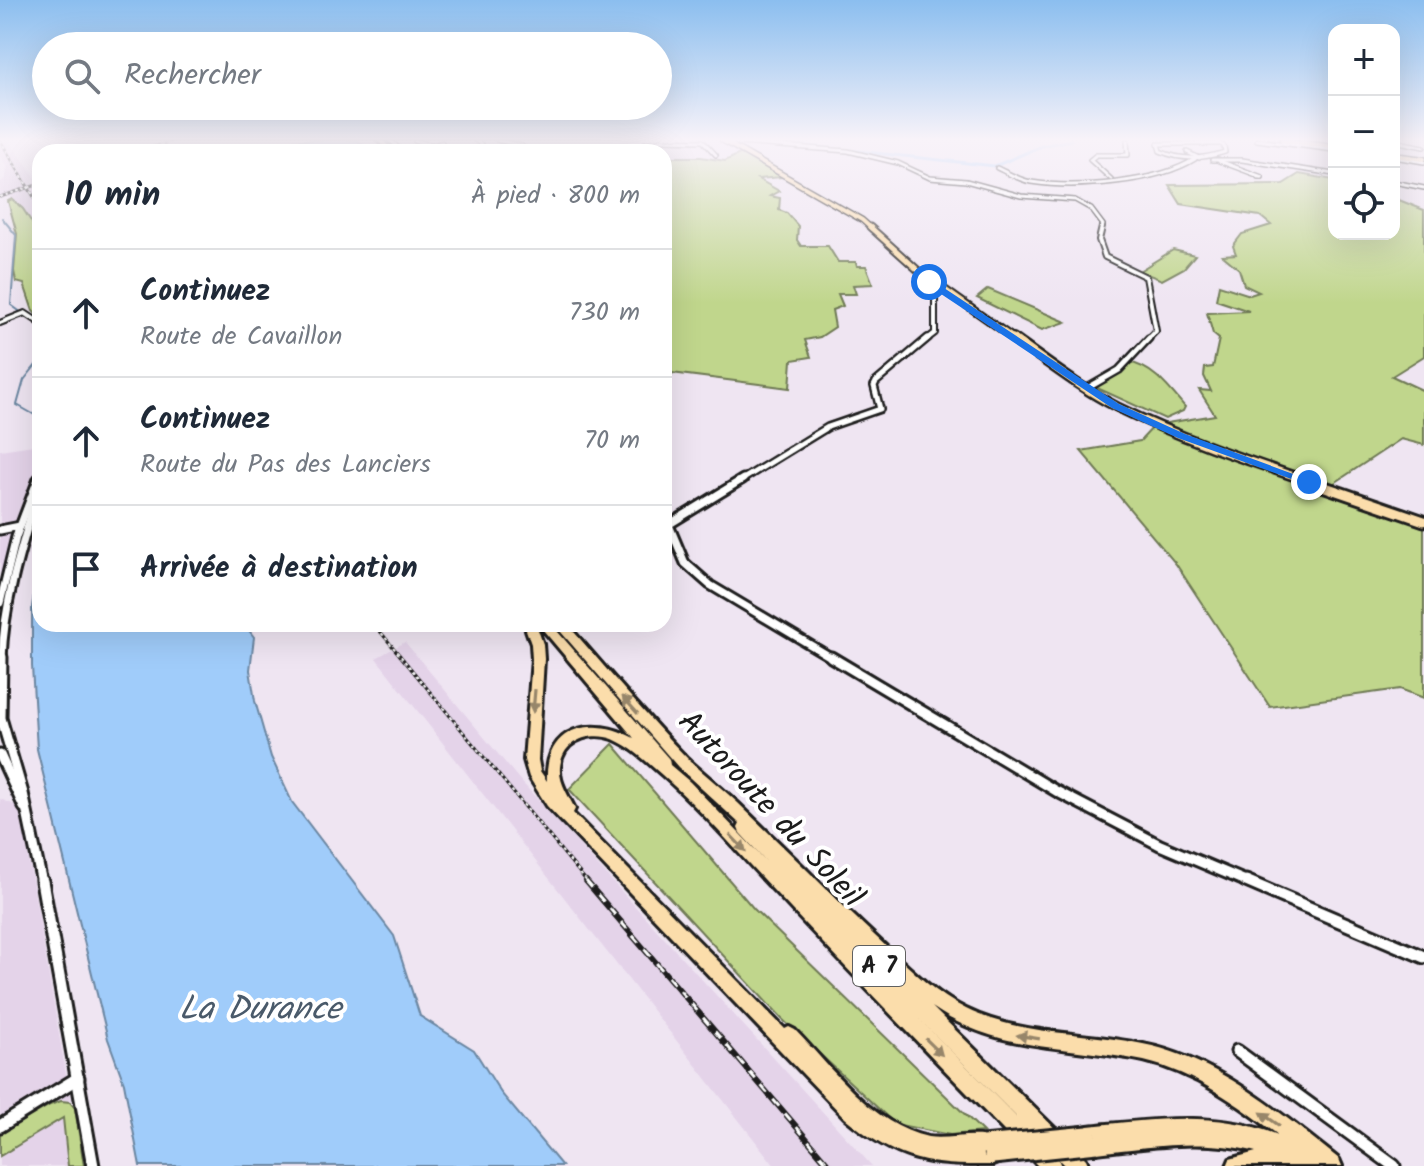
<!DOCTYPE html>
<html lang="fr">
<meta charset="utf-8">
<style>
:root{--surface:#fff;--page:#f2f2f3;--text:#1f2937;--muted:#747a83;--line:#e0e1e3}
body{margin:0;font-family:Kalam,sans-serif;background:var(--page);color:var(--text)}
.controls{position:absolute;right:24px;top:24px;display:grid;overflow:hidden;border-radius:16px;box-shadow:0 8px 32px #0002}
.controls button{width:72px;height:72px;display:grid;place-items:center;padding:0;border:0;border-bottom:2px solid var(--line);background:var(--surface);color:var(--text);font:40px sans-serif}
.stop{position:absolute;width:24px;height:24px;margin:-18px;border:6px solid #1a73e8;border-radius:50%;background:#fff}
.stop.end{background:#1a73e8;border-color:#fff;box-shadow:0 2px 8px #0008}
.list{margin:0;padding:0;list-style:none}
h2{display:flex;justify-content:space-between;align-items:center;height:104px;margin:0;padding:0 32px;font-size:34px}
h2 small{font-size:26px;font-weight:400;color:var(--muted)}
.list li{display:grid;grid-template-columns:52px 1fr auto;gap:24px;align-items:center;box-sizing:border-box;height:128px;padding:0 32px;border-top:2px solid var(--line)}
.list b{display:block;font-size:30px;white-space:nowrap}
.list p{margin:0;font-size:26px;white-space:nowrap;color:var(--muted)}
.list em{font-size:26px;font-style:normal;color:var(--muted)}
.icon{flex:none;width:44px;height:44px;fill:none;stroke:currentColor;stroke-width:2;stroke-linecap:round;stroke-linejoin:round}
.map{position:relative;flex:none;width:1424px;height:1166px;overflow:hidden}
.search{position:absolute;background:var(--surface);box-shadow:0 8px 32px #0002;left:32px;top:32px;width:640px;height:88px;display:flex;align-items:center;gap:20px;box-sizing:border-box;padding:0 28px;border-radius:44px;color:var(--muted);font-size:30px}
.panel{position:absolute;background:var(--surface);box-shadow:0 8px 32px #0002;left:32px;top:144px;width:640px;height:488px;border-radius:24px}
.map>svg:first-child{display:block}
.built{fill:#e4d3e9}
.green{fill:#c0d68c;stroke:#6e7954;stroke-width:2}
.water{fill:#a0ccfa;stroke:#6b86a1;stroke-width:2}
.lines{fill:none;stroke-linecap:round;stroke-linejoin:round}
.stream{stroke:#6b86a1;stroke-width:2}
.canal{stroke:#a0ccfa;stroke-width:3}
.minor-far5-casing{stroke:#1c1c1c;stroke-width:6}
.minor-far4-casing{stroke:#1c1c1c;stroke-width:8}
.minor-far3-casing{stroke:#1c1c1c;stroke-width:10}
.minor-far2-casing{stroke:#1c1c1c;stroke-width:13}
.minor-far1-casing{stroke:#1c1c1c;stroke-width:15}
.minor-casing{stroke:#1c1c1c;stroke-width:17}
.major-far3-casing{stroke:#1c1c1c;stroke-width:7}
.major-far2-casing{stroke:#1c1c1c;stroke-width:9}
.major-far1-casing{stroke:#1c1c1c;stroke-width:12}
.major-casing{stroke:#1c1c1c;stroke-width:15}
.highway-casing{stroke:#1c1c1c;stroke-width:6}
.minor-far5{stroke:#fff;stroke-width:3}
.minor-far4{stroke:#fff;stroke-width:4}
.minor-far3{stroke:#fff;stroke-width:5}
.minor-far2{stroke:#fff;stroke-width:7}
.minor-far1{stroke:#fff;stroke-width:9}
.minor{stroke:#fff;stroke-width:11}
.major-far3{stroke:#fbddab;stroke-width:4}
.major-far2{stroke:#fbddab;stroke-width:5}
.major-far1{stroke:#fbddab;stroke-width:7}
.major{stroke:#fbddab;stroke-width:9}
.highway{fill:#fbddab;fill-rule:evenodd}
.rail-far1-casing{stroke:#1c1c1c;stroke-width:3}
.rail-casing{stroke:#1c1c1c;stroke-width:6}
.rail-far1{stroke:#fff;stroke-width:2;stroke-dasharray:3;stroke-linecap:butt}
.rail{stroke:#fff;stroke-width:3;stroke-dasharray:9;stroke-linecap:butt}
.highway-bridge-casing{stroke:#1c1c1c;stroke-width:23;stroke-linecap:butt}
.highway-bridge{stroke:#fbddab;stroke-width:17}
.oneway{fill:#97866b}
.route{fill:#1a73e8}
.labels{text-anchor:middle;dominant-baseline:central;stroke-width:8;stroke-linejoin:round;paint-order:stroke}
.shield{fill:#fff;stroke:#606060;stroke-width:2}
.shield-label{font-size:24px;font-weight:bold;fill:#1c1c1c}
.near-street-label{font-size:32px;fill:#1c1c1c;stroke:#fff}
.near-water-label{font-size:34px;font-style:italic;fill:#4a5a6a;stroke:#fff}
</style>
<div class="map">
<svg width="1424" height="1166" viewBox="0 0 1424 1166">
<rect width="100%" height="100%" fill="#efe5f2"/>
<filter id="ink" filterUnits="userSpaceOnUse"><feTurbulence type="fractalNoise" baseFrequency=".0125" numOctaves="2"/><feDisplacementMap in="SourceGraphic" scale="16" xChannelSelector="R" yChannelSelector="G"/><feConvolveMatrix kernelMatrix="1 2 1 2 8 2 1 2 1" color-interpolation-filters="sRGB"/></filter>
<g filter="url(#ink)">
<g class="built">
<polygon points="0,140 8,140 36,177 40,177 40,231 9,196 0,198 0,183 5,178 6,166 0,156"/>
<polygon points="40,444 40,470 28,495 0,606 0,450"/>
<polygon points="405,642 518,778 872,1166 775,1166 376,658"/>
<polygon points="0,799 15,805 21,814 82,1166 0,1166"/>
</g>
<g class="green">
<polygon points="742,153 782,177 758,179 779,191 770,196 780,198 779,210 787,213 798,226 797,240 801,246 828,246 838,262 856,262 857,266 866,266 873,284 853,285 856,294 838,294 843,306 832,310 835,327 820,337 805,340 811,357 792,360 790,388 664,372 664,157 701,157 725,161"/>
<polygon points="1299,174 1334,180 1334,234 1394,234 1394,198 1424,210 1424,356 1392,376 1424,391 1424,445 1401,439 1333,484 1328,492 1424,524 1424,698 1400,689 1270,707 1176,564 1081,451 1140,441 1155,425 1215,415 1199,390 1211,391 1204,376 1205,368 1213,367 1219,339 1213,334 1207,313 1249,311 1216,300 1219,285 1250,295 1259,292 1244,285 1239,269 1222,255 1236,254 1233,246 1242,234 1271,225 1260,216 1181,204 1169,185 1283,184"/>
<polygon points="12,199 23,209 40,235 40,318 33,311 24,284 16,282 14,271 17,234 8,201"/>
<polygon points="1173,250 1195,255 1184,268 1162,280 1139,271"/>
<polygon points="988,289 1066,322 1042,330 977,298"/>
<path d="M1127,362C1153,366 1169,388 1185,407L1183,411L1165,419L1095,387Z"/>
<polygon points="613,744 754,909 983,1132 950,1135 895,1124 782,1019 569,789"/>
<polygon points="61,1101 70,1102 75,1108 84,1166 68,1166 63,1118 0,1156 0,1134 50,1105"/>
</g>
<g class="water">
<polygon points="293,140 357,140 371,152 328,152"/>
<polygon points="40,557 40,624 244,624 254,637 250,670 255,701 271,757 292,802 394,936 420,1016 474,1050 501,1093 562,1166 140,1166 124,1083 108,1039 37,749 32,666 32,607"/>
</g>
<g class="lines">
<g class="stream">
<polyline points="2,218 16,235 11,305 22,313"/>
<polyline points="40,360 24,380 17,405 40,418"/>
</g>
<g class="canal">
<polyline points="757,140 837,149"/>
<polyline points="1394,144 1410,145"/>
<polyline points="848,150 995,166 1042,146 1071,140"/>
</g>
<g class="minor-far5-casing">
<g id="minor-far5">
<polyline points="390,140 403,152"/>
<polyline points="475,140 481,144 482,152"/>
<polyline points="497,140 522,146 528,152"/>
<polyline points="663,140 703,141 716,155"/>
<path d="M1214,140L1224,146L1225,152C1202,159 1182,161 1160,151L1158,144H1221"/>
<polyline points="1257,140 1334,150"/>
<polyline points="415,141 434,145 442,142"/>
<polyline points="1394,141 1424,147"/>
<polyline points="725,142 848,151 898,163 930,178 966,181 1021,196 1075,200 1091,209 1103,225 1102,229"/>
<polyline points="646,148 645,143 662,140"/>
<polyline points="558,152 565,152"/>
<polyline points="620,152 646,148"/>
<polyline points="1187,152 1199,158"/>
<polyline points="1394,157 1424,162"/>
<polyline points="1212,160 1242,160 1334,174"/>
<polyline points="1219,161 1262,177"/>
<path d="M997,168C1008,173 1019,180 1031,182C1076,189 1157,183 1195,159"/>
<polyline points="1258,177 1262,177"/>
<polyline points="1111,179 1090,160 1096,155 1128,155 1127,140"/>
<polyline points="1394,182 1424,188"/>
</g>
</g>
<g class="minor-far4-casing">
<g id="minor-far4">
<polyline points="1102,227 1099,240 1105,257 1146,277 1156,331 1147,340"/>
<polyline points="0,323 25,313 40,323"/>
<polyline points="926,340 935,333 935,294 928,283 932,281"/>
</g>
</g>
<g class="minor-far3-casing">
<g id="minor-far3">
<polyline points="1086,389 1119,370 1149,338"/>
<polyline points="37,481 40,474"/>
<polyline points="740,481 828,427 880,409 874,386 876,382 928,338"/>
</g>
</g>
<g class="minor-far2-casing">
<g id="minor-far2">
<polyline points="664,513 685,563 710,585 834,659"/>
<polyline points="668,525 743,479"/>
<polyline points="0,530 20,526"/>
<polyline points="0,603 16,537 38,479"/>
<path d="M2,659C4,599 23,542 40,485"/>
</g>
</g>
<g class="minor-far1-casing">
<g id="minor-far1">
<polyline points="2,657 1,718 23,793 42,883"/>
<polyline points="831,657 1056,791 1160,845 1250,883"/>
<polyline points="0,755 24,807"/>
</g>
</g>
<g class="minor-casing">
<g id="minor">
<polyline points="42,881 93,1166"/>
<polyline points="1246,881 1424,957"/>
<polyline points="1237,1051 1394,1166"/>
<polyline points="0,1126 78,1078"/>
</g>
</g>
<g class="major-far3-casing">
<g id="major-far3">
<polyline points="722,140 862,220 872,229"/>
<polyline points="1282,140 1334,147"/>
<polyline points="1394,155 1424,159"/>
</g>
</g>
<g class="major-far2-casing">
<polyline id="major-far2" points="870,227 920,272 1016,340"/>
</g>
<g class="major-far1-casing">
<path id="major-far1" d="M1013,338C1047,362 1080,388 1117,407C1178,437 1243,459 1308,481"/>
</g>
<g class="major-casing">
<polyline id="major" points="1302,479 1424,521"/>
</g>
<g class="highway-casing">
<g id="highway">
<polygon points="377,140 382,140 395,152 390,152"/>
<path d="M524,624H536L543,644L544,659L538,760L540,771L547,781C544,726 593,715 634,738L538,624H551L669,759L670,765L690,782L767,862L740,833L738,828L740,824L678,767L554,624H567C607,669 646,716 688,759C704,774 722,788 738,803C761,825 784,848 807,870C834,897 862,924 890,950C913,971 937,995 966,1009C1021,1036 1084,1031 1143,1044C1218,1059 1280,1112 1339,1159L1342,1166H1227L1230,1159L1256,1152C1203,1138 1150,1147 1097,1153L1090,1151L1088,1144L1081,1142L1079,1135L1081,1128L1088,1126C1152,1120 1216,1110 1278,1135C1238,1104 1195,1073 1144,1061C1070,1045 998,1053 932,1007L1086,1159L1089,1166H1065L866,965L1058,1159L1061,1166H1038C950,1076 862,985 776,893C739,854 703,811 662,775C647,762 632,747 613,739C594,732 569,738 562,758C555,778 567,792 575,809L573,813L785,1029L789,1027L795,1030C833,1069 872,1125 928,1137C947,1140 975,1132 990,1138L992,1146L1000,1148L1003,1155L1000,1162L993,1165C926,1166 897,1161 845,1118L547,806L529,777L524,760L532,659L531,644Z"/>
</g>
</g>
<use href="#minor-far5" class="minor-far5"/>
<use href="#minor-far4" class="minor-far4"/>
<use href="#minor-far3" class="minor-far3"/>
<use href="#minor-far2" class="minor-far2"/>
<use href="#minor-far1" class="minor-far1"/>
<use href="#minor" class="minor"/>
<use href="#major-far3" class="major-far3"/>
<use href="#major-far2" class="major-far2"/>
<use href="#major-far1" class="major-far1"/>
<use href="#major" class="major"/>
<use href="#highway" class="highway"/>
<g class="rail-far1-casing">
<g id="rail-far1">
<polyline points="0,140 40,207"/>
<polyline points="137,152 175,140"/>
<polyline points="0,197 40,184"/>
<polyline points="374,624 588,883"/>
</g>
</g>
<g class="rail-casing">
<polyline id="rail" points="586,881 830,1166"/>
</g>
<use href="#rail-far1" class="rail-far1"/>
<use href="#rail" class="rail"/>
<g class="highway-bridge-casing">
<g id="highway-bridge">
<polyline points="983,1145 1088,1135"/>
<polyline points="993,1155 1097,1144"/>
</g>
</g>
<use href="#highway-bridge" class="highway-bridge"/>
</g>
<defs><path id="oneway-solid" d="M-6-.8H1V-3.2L6.5 0L1 3.2V.8H-6Z" transform="scale(2)"/></defs>
<g class="oneway">
<use href="#oneway-solid" transform="translate(534 701) rotate(95)"/>
<use href="#oneway-solid" transform="translate(630 705) rotate(-132)"/>
<use href="#oneway-solid" transform="translate(738 843) rotate(47)"/>
<use href="#oneway-solid" transform="translate(1028 1037) rotate(-171)"/>
<use href="#oneway-solid" transform="translate(934 1047) rotate(45)"/>
<use href="#oneway-solid" transform="translate(1270 1119) rotate(-145)"/>
</g>
</g>
<linearGradient id="sky" x2="0" y2="1"><stop stop-color="#8bbeef"/><stop offset="0.46" stop-color="#f8f3f9"/><stop offset="1" stop-color="#f8f3f9" stop-opacity="0"/></linearGradient>
<rect width="1424" height="303" fill="url(#sky)"/>
<polygon class="route" points="926,280 932,280 1119,404 1185,434 1315,482 1305,484 1178,438 1112,408 926,284"/>
<g class="labels">
<rect class="shield" x="853" y="946" width="52" height="40" rx="6"/>
<g class="shield-label">
<text x="879" y="966">A 7</text>
</g>
<g class="near-street-label">
<text transform="translate(770 810) rotate(47)">Autoroute du Soleil</text>
</g>
<g class="near-water-label">
<text x="260" y="1010">La Durance</text>
</g>
</g>
</svg>
<div class="controls">
<button>+</button>
<button>−</button>
<button><svg class="icon" aria-label="locate" viewBox="0 0 24 24"><circle cx="12" cy="12" r="6"/><path d="M12 2v4M12 18v4M2 12h4M18 12h4"/></svg></button>
</div>
<div class="stop" style="left:929px;top:282px"></div>
<div class="stop end" style="left:1309px;top:482px"></div>
<div class="search"><svg class="icon" aria-label="search" viewBox="0 0 24 24"><circle cx="10" cy="10" r="6"/><path d="M15 15l6 6"/></svg>Rechercher</div>
<section class="panel">
<h2>10 min<small>À pied · 800 m</small></h2>
<ul class="list">
<li><svg class="icon" aria-label="ahead" viewBox="0 0 24 24"><path d="M12 20V5M6 11l6-6 6 6"/></svg><div><b>Continuez</b><p>Route de Cavaillon</p></div><em>730 m</em></li>
<li><svg class="icon" aria-label="ahead" viewBox="0 0 24 24"><path d="M12 20V5M6 11l6-6 6 6"/></svg><div><b>Continuez</b><p>Route du Pas des Lanciers</p></div><em>70 m</em></li>
<li><svg class="icon" aria-label="arrive" viewBox="0 0 24 24"><path d="M6 21V4h12l-3 4 3 4H6"/></svg><div><b>Arrivée à destination</b></div></li>
</ul>
</section>
</div>
